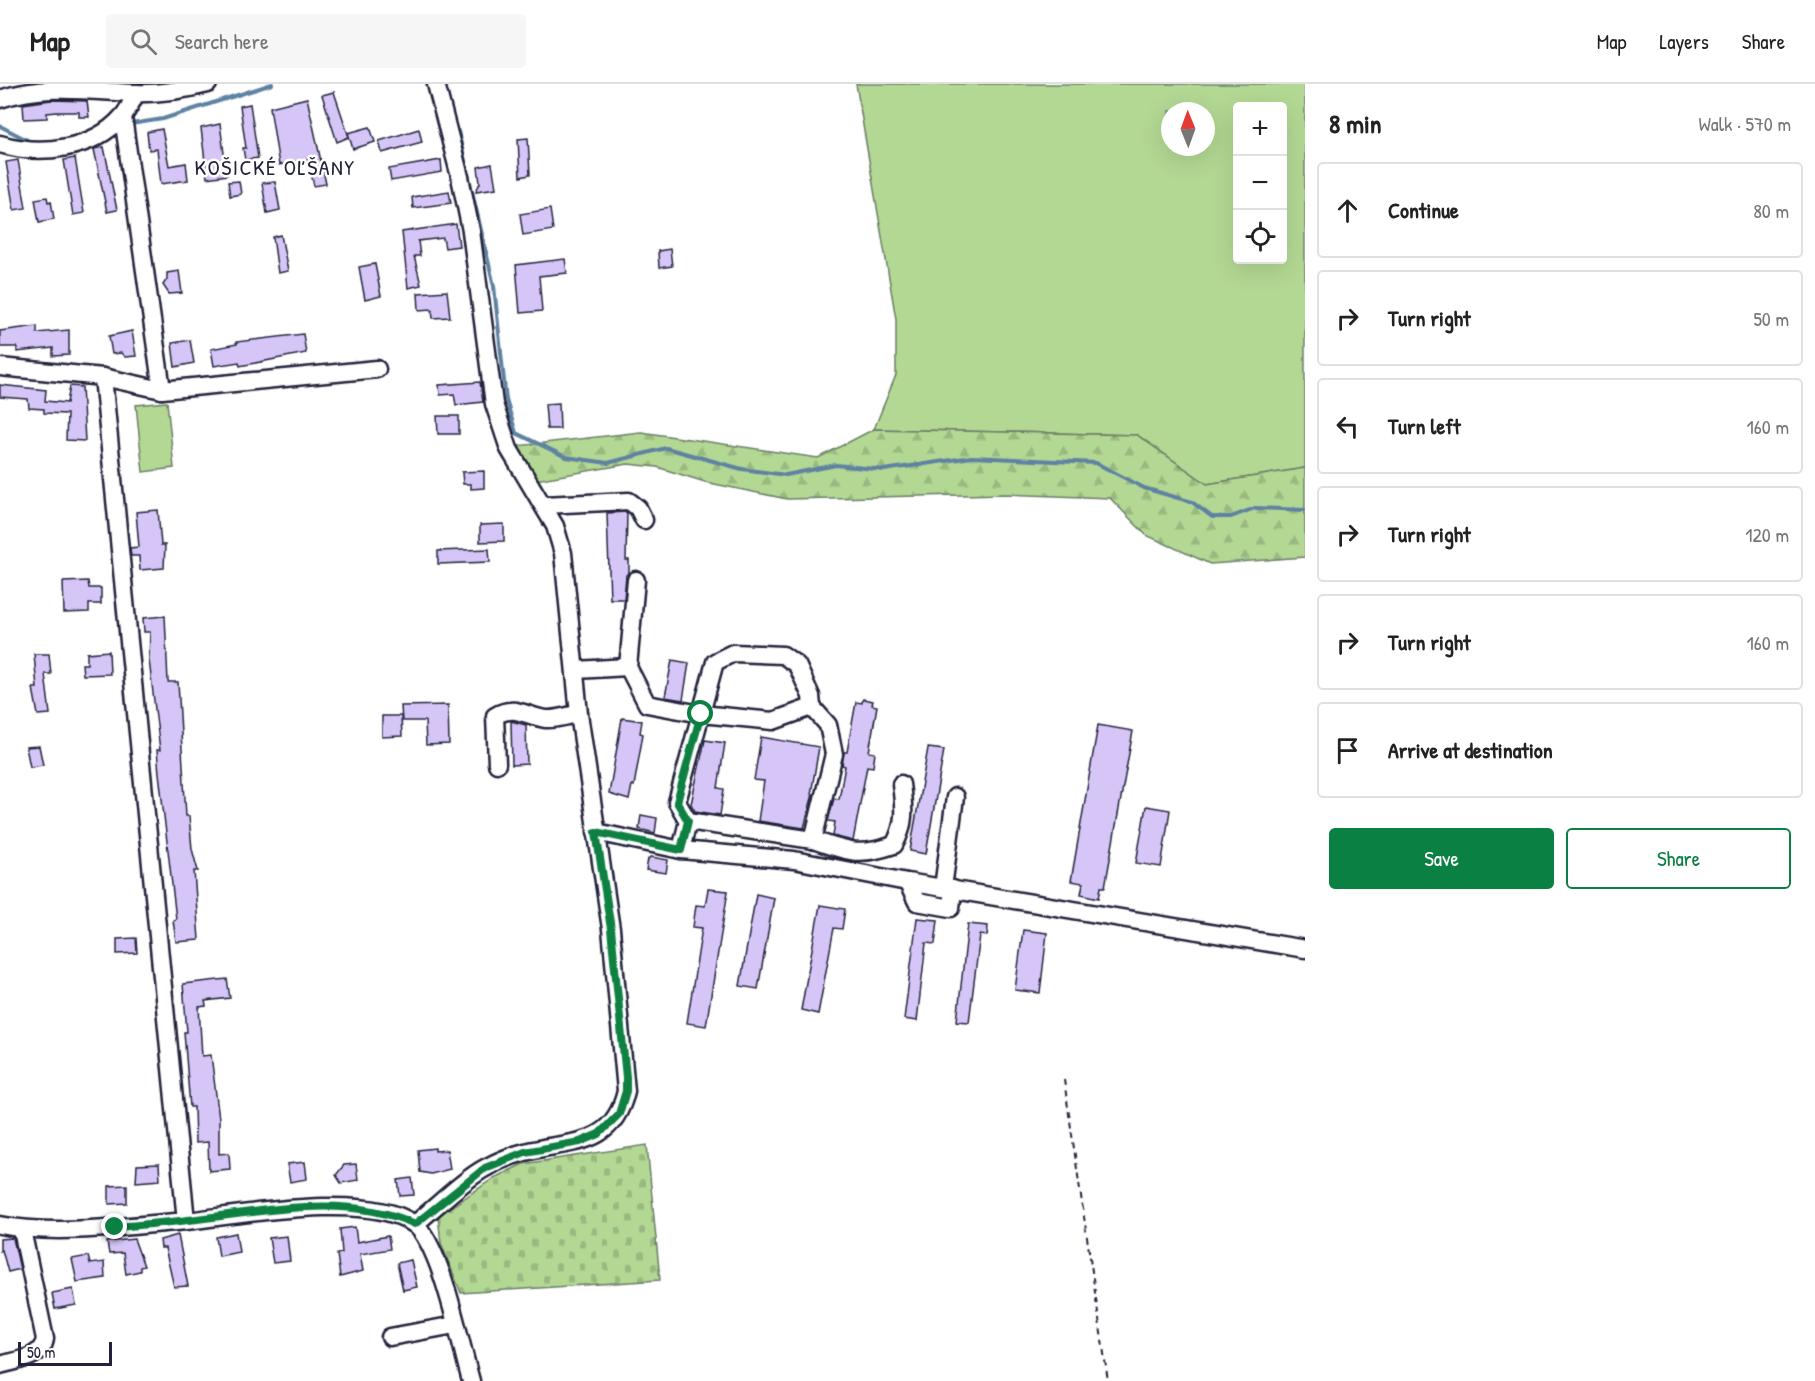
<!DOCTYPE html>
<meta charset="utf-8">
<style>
:root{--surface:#fff;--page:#f6f6f6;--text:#222;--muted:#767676;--line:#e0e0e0;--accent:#0b8043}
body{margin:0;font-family:"Patrick Hand",sans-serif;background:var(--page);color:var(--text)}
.controls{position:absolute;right:18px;top:18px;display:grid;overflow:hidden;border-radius:6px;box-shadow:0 6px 24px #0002}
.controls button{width:54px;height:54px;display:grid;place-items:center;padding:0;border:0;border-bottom:2px solid var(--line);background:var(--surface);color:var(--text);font:30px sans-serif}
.compass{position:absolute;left:1161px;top:18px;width:54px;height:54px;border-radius:50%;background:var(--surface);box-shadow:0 6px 24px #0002;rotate:359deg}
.scale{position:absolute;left:18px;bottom:15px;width:94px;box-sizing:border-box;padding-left:6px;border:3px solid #22223b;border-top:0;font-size:16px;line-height:21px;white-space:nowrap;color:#22223b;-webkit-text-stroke:4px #fff;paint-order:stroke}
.stop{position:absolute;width:18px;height:18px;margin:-14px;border:4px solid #0b8043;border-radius:50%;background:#fff}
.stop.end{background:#0b8043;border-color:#fff;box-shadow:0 2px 6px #0008}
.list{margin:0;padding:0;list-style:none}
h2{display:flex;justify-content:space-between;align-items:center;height:78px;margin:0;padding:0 24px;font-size:26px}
h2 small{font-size:20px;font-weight:400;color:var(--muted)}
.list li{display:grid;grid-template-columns:39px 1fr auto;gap:18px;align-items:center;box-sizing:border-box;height:96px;margin:0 12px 12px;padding:0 12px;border:2px solid var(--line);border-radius:6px}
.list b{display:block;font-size:22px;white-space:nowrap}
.list em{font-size:20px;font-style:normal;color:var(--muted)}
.actions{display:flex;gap:12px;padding:18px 24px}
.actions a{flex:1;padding:14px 0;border:2px solid var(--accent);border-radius:6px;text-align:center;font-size:21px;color:var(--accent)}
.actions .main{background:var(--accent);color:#fff}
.icon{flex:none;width:33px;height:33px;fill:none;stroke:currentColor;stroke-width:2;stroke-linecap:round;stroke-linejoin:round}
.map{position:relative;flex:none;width:1305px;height:1297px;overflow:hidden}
header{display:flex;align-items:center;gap:36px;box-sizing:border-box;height:84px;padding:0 30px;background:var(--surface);border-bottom:2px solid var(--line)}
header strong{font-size:28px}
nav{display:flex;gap:33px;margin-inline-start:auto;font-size:21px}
.search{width:420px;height:54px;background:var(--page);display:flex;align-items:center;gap:15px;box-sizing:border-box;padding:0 21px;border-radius:6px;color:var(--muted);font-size:22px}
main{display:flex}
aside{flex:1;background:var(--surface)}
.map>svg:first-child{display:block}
.green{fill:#b3d893;stroke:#6a7d67;stroke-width:1.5;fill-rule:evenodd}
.forest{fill:url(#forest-firs);stroke:#6a7d67;stroke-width:1.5}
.cemetery{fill:url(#cemetery-stones);stroke:#6a7d67;stroke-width:1.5}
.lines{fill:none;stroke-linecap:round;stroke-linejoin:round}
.stream{stroke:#5f82a2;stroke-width:4}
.building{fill:#d6c6f8;stroke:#22223b;stroke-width:1.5}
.minor-casing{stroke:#22223b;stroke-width:21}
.path{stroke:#22223b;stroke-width:2;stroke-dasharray:6 4.5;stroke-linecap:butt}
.minor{stroke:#fff;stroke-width:16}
.route{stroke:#0b8043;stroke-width:8}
.labels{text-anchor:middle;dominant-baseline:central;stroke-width:5;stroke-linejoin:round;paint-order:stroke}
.quarter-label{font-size:22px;letter-spacing:1.5px;fill:#22223b;stroke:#fff}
</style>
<header>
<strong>Map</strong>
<div class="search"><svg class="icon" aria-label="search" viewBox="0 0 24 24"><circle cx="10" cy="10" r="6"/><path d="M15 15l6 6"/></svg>Search here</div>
<nav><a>Map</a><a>Layers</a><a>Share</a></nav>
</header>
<main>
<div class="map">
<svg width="1305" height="1297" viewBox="0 0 1305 1297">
<defs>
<pattern id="forest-firs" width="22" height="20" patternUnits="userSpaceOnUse" patternTransform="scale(1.5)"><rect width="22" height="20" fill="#b3d893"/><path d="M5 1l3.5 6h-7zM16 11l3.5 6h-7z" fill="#9ab980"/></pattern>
<pattern id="cemetery-stones" width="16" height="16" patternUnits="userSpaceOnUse" patternTransform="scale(1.5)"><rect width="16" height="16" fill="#b3d893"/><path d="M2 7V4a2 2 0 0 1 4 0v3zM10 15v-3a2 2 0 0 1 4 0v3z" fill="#9ab980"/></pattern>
</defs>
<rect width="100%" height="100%" fill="#fff"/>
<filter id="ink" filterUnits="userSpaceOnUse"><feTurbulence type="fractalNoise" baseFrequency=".0167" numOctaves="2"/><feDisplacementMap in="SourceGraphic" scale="12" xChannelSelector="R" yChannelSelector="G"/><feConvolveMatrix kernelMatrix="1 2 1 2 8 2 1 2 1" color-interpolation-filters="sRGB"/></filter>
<g filter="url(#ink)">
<g class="green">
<path d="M856,0H1305V384L1207,400L1137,351L874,345L896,291V235ZM1238,22H1282V176H1238ZM1170,27H1206V63H1170Z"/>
<polygon points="167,318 174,384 143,388 136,321"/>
</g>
<polygon class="forest" points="874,345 1137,351 1207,400 1305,384 1305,473 1210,480 1146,451 1110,414 1005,410 787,415 705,398 657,383 628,380 536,396 516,362 641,348 818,374"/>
<polygon class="cemetery" points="647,1061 660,1196 461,1209 441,1159 438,1132 494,1094 523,1080"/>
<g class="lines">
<g class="stream">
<polyline points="131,40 163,35 272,0"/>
<polyline points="0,42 31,58"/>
<polyline points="458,47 494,202 506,316 516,349 566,373 608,379 666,364 742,385 786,391 836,381 884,386 972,373 1096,379 1144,404 1192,418 1212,433 1231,433 1255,424 1305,426"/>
</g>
</g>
<g class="building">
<polygon points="334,8 349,53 337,58 322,11"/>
<polygon points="307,14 326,100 314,102 308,76 279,81 270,23"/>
<polygon points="51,16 87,17 89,33 79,33 79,28 57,28 47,29 47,34 24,35 23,20"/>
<polygon points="250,20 258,74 245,76 243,64 246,64 240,22"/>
<polygon points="220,40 227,91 207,94 201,44"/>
<polygon points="370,43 375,58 353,65 348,49"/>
<polygon points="162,45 169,82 186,79 188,96 161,100 157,65 149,66 147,48"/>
<polygon points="419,45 422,58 382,69 379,57"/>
<polygon points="528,54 530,91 520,93 518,55"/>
<polygon points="104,63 117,126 107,128 94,65"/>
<polygon points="75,74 84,129 73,131 64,76"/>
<polygon points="18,76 26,124 14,126 6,78"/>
<polygon points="441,76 442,88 391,97 389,85"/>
<polygon points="492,80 496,104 476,107 480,99 478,83"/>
<polygon points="239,97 241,110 230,112 228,98"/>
<polygon points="275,98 280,126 267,129 262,99"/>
<polygon points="449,107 451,119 413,124 412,113"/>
<polygon points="47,113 48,118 51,117 54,135 39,138 35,115"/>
<polygon points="550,125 553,146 523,151 520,130"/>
<polygon points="456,140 459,162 445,164 443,154 418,157 420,172 414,172 421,201 408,204 402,148"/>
<polygon points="281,151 288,187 278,189 273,153"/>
<polygon points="670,165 672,182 659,184 658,167"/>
<polygon points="565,175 567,189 539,192 542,227 520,229 516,181"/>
<polygon points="375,180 381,212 365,216 359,183"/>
<polygon points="179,187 182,209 169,210 163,201 167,195 167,189"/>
<polygon points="447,207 450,233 433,234 432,225 419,226 418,209"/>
<polygon points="37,242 37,249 69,246 69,271 53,272 53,264 17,268 17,263 0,263 0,247"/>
<polygon points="132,247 136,272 125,273 121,269 112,270 109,252"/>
<polygon points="303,250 306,269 240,282 239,278 214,282 211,265 237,260 236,258"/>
<polygon points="190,256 194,279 175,283 172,259"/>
<polygon points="480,298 483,318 456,321 454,310 440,311 439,301"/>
<polygon points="0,301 46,306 45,317 67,319 70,302 82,303 85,357 66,356 67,330 44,329 44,325 29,324 28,315 0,313"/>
<polygon points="559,319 560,345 547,345 545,320"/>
<polygon points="437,332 459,332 459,350 438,350"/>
<polygon points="484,387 484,404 471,405 471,400 463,400 462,388"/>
<polygon points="158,426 161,461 165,461 164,484 140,486 139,472 131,472 130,464 139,463 136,428"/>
<polygon points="627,428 626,476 629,476 629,488 626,491 624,515 610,515 607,429"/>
<polygon points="504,440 504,457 480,458 480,441"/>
<polygon points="489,465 490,478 438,480 438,467"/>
<polygon points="88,497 89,504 101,504 101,520 89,520 89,528 64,529 63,498"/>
<polygon points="165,532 168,598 178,598 186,732 189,732 192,765 198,787 194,787 199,856 176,858 173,836 176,835 159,689 157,666 160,666 149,576 150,548 144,548 143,534"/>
<polygon points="109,567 110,590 83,591 82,580 87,580 87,569"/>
<polygon points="34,570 49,570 51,590 45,590 50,630 38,631 33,604 37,604"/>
<polygon points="672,576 689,579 683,616 665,613"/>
<polygon points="863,615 873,617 872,621 877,622 869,668 875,669 873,683 867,682 853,757 833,752 835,738 828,737 834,714 839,715 845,682 842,681 844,668 847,668 856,618 862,619"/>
<polygon points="448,621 449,660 426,661 425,637 402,637 401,622"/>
<polygon points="382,632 401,632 402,652 382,653"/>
<polygon points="622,634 642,637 640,649 643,650 634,702 632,701 629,716 609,710"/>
<polygon points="511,637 526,641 527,680 512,681"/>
<polygon points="1098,641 1133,647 1105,803 1101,803 1099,814 1081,810 1083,799 1071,797"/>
<polygon points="761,653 819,663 811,710 813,710 804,744 758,737 764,697 754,696"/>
<polygon points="705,656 725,659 718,704 724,705 720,731 695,727 691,720"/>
<polygon points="39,662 43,681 30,683 26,663"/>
<polygon points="928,664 944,666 926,770 910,767"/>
<polygon points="1146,722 1170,726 1161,783 1136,779"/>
<polygon points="641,731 657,734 655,749 639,745"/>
<polygon points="651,773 668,776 666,789 646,786 648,775"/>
<polygon points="708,805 728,807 706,942 687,939 702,844 693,843 696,821 705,822"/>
<polygon points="756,810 774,814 758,905 740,902"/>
<polygon points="820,821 845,825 842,845 834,844 818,930 801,926"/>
<polygon points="917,834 938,836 935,860 926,859 917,937 904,935"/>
<polygon points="968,840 988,842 987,852 980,851 969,938 957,937"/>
<polygon points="1023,846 1047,849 1040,909 1015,906"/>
<polygon points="136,854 137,869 117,870 117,855"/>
<polygon points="227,895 230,914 205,917 206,922 199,923 202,972 211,971 219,1035 219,1070 229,1069 230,1085 209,1087 208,1058 195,1059 194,1023 190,1023 184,948 187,948 183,900"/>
<polygon points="435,1064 435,1067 447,1066 450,1085 431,1090 420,1088 418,1066"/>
<polygon points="305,1078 307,1095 290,1098 287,1080"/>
<polygon points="159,1080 160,1096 136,1098 137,1081"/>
<polygon points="356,1080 358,1096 341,1099 336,1091 344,1081"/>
<polygon points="412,1094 414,1111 400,1112 398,1096"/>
<polygon points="127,1101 127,1119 109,1120 109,1102"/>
<polygon points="355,1143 357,1158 388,1152 390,1165 360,1170 363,1187 340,1193 337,1170 342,1169 340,1145"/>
<polygon points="236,1149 239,1168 219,1172 216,1153"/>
<polygon points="178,1151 188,1202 174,1203 165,1164 161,1164 160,1156"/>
<polygon points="287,1152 290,1177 273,1179 269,1154"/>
<polygon points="13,1154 20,1185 8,1188 2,1166 0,1167 0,1155"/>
<polygon points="134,1155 144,1182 140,1183 140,1187 126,1190 123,1169 109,1170 107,1158"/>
<polygon points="88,1172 90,1180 104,1178 105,1194 77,1198 72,1175"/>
<polygon points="411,1176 417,1203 403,1206 397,1179"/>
<polygon points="73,1205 76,1221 55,1225 52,1209"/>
</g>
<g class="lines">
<g class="minor-casing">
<g id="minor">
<path d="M0,15C45,0 88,7 134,9C159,10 184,6 208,0"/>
<polyline points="123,33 162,306"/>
<path d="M0,60C40,72 93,66 122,33C128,27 132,17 136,9"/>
<polyline points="0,283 103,293 186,1137"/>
<polyline points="103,293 162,306 377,285"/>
<polyline points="543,421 629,417 638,424 644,436"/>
<polyline points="636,496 628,583 647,620 701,630 773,637 812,623 811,612 797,581 783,571 733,569 715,578 677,718 688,737 681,766"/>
<polyline points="576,586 628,583"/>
<path d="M497,680L495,632C515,620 525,632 546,635C556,636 569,631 579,630"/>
<polyline points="688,737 813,756 834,670 828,641 812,623"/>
<polyline points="596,748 681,766 794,776 907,798 1305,865"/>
<path d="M813,756C848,768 859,773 894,761C906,740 904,723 901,700"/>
<polyline points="907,798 917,818 951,824 953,805"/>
<polyline points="943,804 955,713"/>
<path d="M415,1140C435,1124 465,1094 487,1083C498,1077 513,1071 525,1068C571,1056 613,1064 626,1007L611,845L579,630L563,469L555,442L509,365L494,320L471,147L460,93L436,0"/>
<path d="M0,1141C54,1152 130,1142 186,1137C239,1131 370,1107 414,1140C441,1159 461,1263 471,1297"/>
<polyline points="390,1253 455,1241"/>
<path d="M0,1281C16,1276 42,1275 45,1255L22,1146"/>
</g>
</g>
<polyline class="path" points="1064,996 1108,1297"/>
<use href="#minor" class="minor"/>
</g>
</g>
<g class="lines" filter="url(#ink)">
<path class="route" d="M115,1143C139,1141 164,1139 188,1136C262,1128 345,1108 415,1140L485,1084L525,1068L580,1058L599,1050L619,1030L626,1007V993L611,845L596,748L681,766L688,737L677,718L701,630"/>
</g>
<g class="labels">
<g class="quarter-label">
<text x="275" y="83">KOŠICKÉ OĽŠANY</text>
</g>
</g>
</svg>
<div class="controls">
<button>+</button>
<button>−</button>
<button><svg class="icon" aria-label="locate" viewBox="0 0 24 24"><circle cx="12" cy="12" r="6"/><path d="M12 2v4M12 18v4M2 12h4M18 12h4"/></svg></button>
</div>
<svg class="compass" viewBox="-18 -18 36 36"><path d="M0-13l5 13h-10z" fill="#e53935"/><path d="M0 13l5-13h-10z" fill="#767676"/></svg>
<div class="scale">50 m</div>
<div class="stop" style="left:701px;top:630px"></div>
<div class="stop end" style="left:115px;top:1143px"></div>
</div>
<aside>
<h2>8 min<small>Walk · 570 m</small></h2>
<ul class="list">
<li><svg class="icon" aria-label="ahead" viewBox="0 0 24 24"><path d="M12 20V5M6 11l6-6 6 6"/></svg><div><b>Continue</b></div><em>80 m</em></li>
<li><svg class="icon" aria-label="right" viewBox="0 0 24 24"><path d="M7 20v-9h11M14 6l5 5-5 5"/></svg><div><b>Turn right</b></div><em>50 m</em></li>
<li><svg class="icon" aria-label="left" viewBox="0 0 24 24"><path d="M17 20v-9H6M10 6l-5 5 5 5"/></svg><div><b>Turn left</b></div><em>160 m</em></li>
<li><svg class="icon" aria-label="right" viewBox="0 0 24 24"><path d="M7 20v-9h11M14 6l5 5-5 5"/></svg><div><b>Turn right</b></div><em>120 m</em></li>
<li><svg class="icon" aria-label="right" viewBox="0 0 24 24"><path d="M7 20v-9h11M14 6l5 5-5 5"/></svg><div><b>Turn right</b></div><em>160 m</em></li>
<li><svg class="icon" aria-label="arrive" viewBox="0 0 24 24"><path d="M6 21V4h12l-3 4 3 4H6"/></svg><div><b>Arrive at destination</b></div></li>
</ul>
<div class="actions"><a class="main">Save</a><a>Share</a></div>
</aside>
</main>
